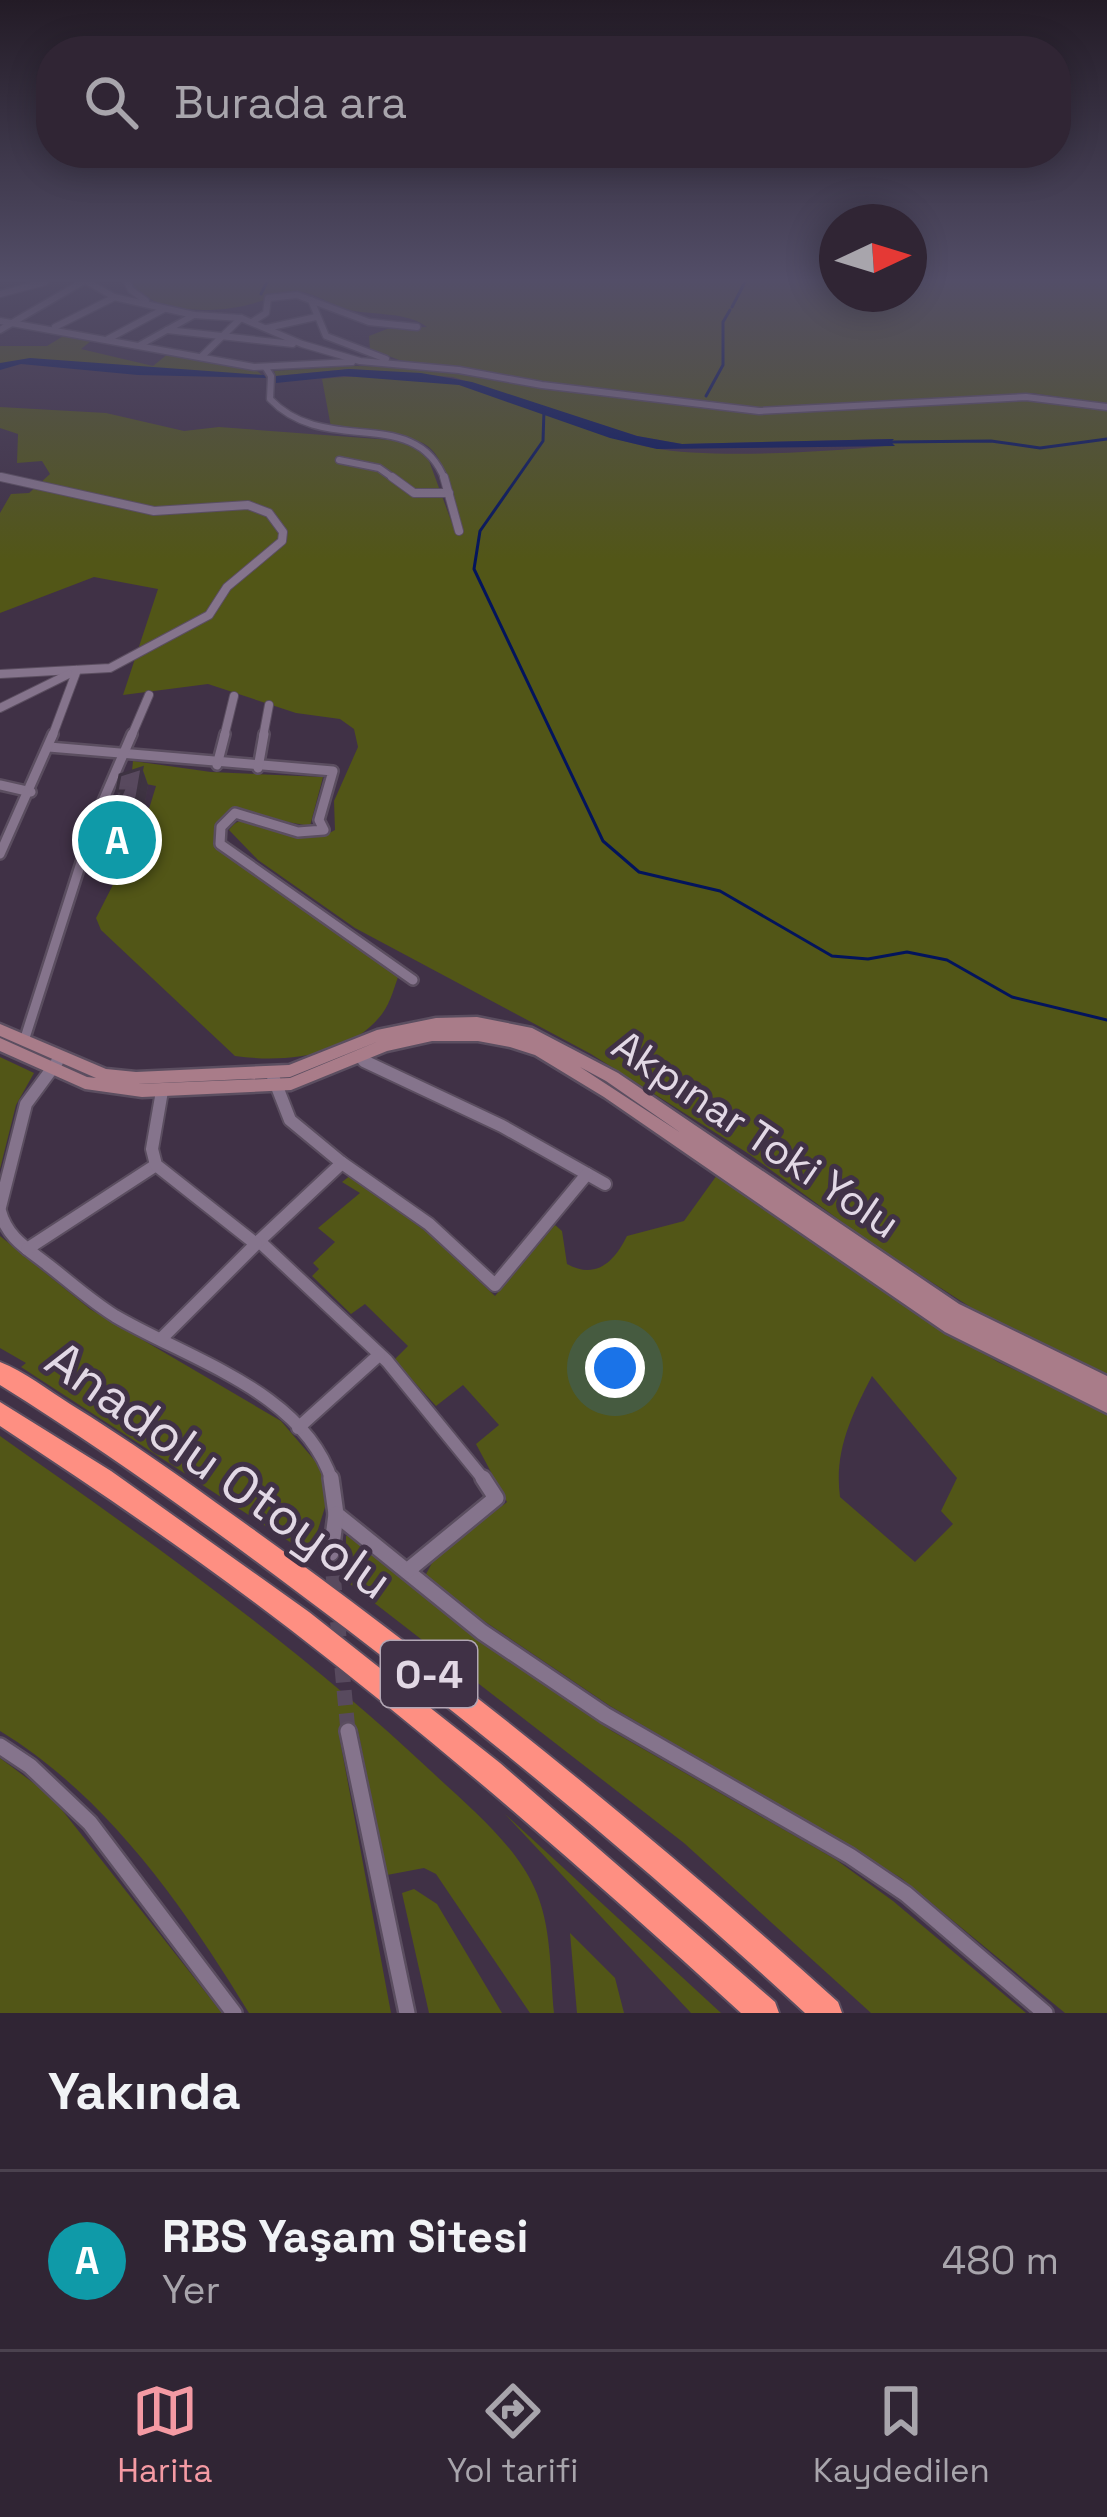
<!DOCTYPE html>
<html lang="tr">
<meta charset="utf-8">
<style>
:root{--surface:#302534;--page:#382d3c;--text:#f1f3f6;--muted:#a8a5ac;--line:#4b424f;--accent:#f49aa3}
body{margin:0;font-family:"Space Grotesk",sans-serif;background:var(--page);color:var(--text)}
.compass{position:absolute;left:819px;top:204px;width:108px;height:108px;border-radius:50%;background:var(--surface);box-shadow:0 6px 30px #0003;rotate:86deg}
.you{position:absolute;left:615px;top:1368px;width:42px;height:42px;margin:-30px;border:9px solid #fff;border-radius:50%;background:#1a73e8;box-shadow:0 0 0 18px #1a73e833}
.badge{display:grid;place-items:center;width:78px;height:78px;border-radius:50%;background:var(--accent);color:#fff;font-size:39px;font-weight:700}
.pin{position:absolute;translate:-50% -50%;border:6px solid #fff;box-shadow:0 3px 12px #0006}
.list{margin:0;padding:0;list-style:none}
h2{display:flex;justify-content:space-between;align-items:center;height:156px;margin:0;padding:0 48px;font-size:51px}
h2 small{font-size:39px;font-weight:400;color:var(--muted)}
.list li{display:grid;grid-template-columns:78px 1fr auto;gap:36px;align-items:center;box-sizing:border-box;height:180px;padding:0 48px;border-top:3px solid var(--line)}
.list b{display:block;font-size:45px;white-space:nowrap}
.list p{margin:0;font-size:39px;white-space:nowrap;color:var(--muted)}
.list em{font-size:39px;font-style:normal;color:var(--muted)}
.icon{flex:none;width:66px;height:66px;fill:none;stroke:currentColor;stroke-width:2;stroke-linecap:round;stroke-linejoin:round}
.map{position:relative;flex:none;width:1107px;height:2013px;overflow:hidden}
.search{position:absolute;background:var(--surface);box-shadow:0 6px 30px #0003;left:36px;right:36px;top:36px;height:132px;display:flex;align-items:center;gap:30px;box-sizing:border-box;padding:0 42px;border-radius:48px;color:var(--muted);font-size:45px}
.sheet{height:336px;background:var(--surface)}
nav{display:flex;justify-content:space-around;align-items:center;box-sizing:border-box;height:168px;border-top:3px solid var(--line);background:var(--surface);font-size:33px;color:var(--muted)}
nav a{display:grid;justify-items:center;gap:6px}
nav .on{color:var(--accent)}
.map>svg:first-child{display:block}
.green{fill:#525617;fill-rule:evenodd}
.water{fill:#03145c}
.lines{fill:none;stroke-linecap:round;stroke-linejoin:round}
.stream{stroke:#03145c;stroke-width:3}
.street-tunnel{stroke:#584a5e;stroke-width:15;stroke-dasharray:15 8;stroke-linecap:butt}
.street-far4-casing{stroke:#5b4e60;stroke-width:9}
.street-far3-casing{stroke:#5b4e60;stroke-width:10}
.street-far2-casing{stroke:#5b4e60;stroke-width:14}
.street-far1-casing{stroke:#5b4e60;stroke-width:16}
.street-casing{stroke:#5b4e60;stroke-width:20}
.secondary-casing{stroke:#5b4e60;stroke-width:5}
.highway-casing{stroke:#5b4e60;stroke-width:4}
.street-far4{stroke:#85748c;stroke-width:6}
.street-far3{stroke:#85748c;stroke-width:8}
.street-far2{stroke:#85748c;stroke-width:9}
.street-far1{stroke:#85748c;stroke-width:12}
.street{stroke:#85748c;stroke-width:15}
.secondary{fill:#a97c89;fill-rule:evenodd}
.highway{fill:#fe8f82;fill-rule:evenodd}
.wall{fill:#4c3f51}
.shaded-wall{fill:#3e3342}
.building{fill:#58495e;stroke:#3e3342;stroke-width:3}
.labels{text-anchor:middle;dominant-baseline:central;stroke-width:10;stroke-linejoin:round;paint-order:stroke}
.shield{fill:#403146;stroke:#b1a6b5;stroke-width:3}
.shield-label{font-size:39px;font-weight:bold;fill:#e2d8e5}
.street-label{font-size:42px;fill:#e2d8e5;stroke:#403146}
.near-street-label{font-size:51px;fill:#e2d8e5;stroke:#403146}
</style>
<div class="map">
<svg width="1107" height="2013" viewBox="0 0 1107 2013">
<rect width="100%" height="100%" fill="#403146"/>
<g class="green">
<path d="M129,278H837V294H909V278H1107V404L1032,393L762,409L556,384L399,360L370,349L369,336L387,329L427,327C407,311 371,316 346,309C326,303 306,287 284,292C275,294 266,300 258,302C221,314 148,317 129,278Z"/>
<polygon points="70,332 96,337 81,349 153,366 169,353 257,371 266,378 31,362 0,367 0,346 47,346"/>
<path d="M351,366L428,367L752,413L1025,399L1107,410V1375L975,1310L872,1244L749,1154L591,1054L355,928L258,860L229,830C252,797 284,859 335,830L334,801L358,747L354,729L340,719L296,713L208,684L123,695L158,589L94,577L0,613V513L11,494L29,493L50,474L42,461L17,463L18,434L0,428V407L106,413L184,431L219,427L404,441L420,448L428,458L456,534L462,528C432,414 431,449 331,427L322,379C364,374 418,376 460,385C526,399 587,435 653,448C711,459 833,452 893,445L891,439L682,444L637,436L453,377L349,369L276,376L274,371Z"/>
<path d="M133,761L211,772L323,777L310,826L237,813L226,818L220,844L400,971C395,985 391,1002 382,1014C349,1057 284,1063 235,1056L101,930L96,918L145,822L156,786L131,781Z"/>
<polygon points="0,1057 34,1073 16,1105 0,1169"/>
<path d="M351,1175L432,1236L495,1296L555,1225L562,1231L567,1264C596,1280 614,1262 627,1236L684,1221L717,1175L907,1307L998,1362L1107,1412V2013H1065L901,1878L610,1706L423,1580L435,1557L507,1502L476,1444L499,1425L463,1385L436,1406L394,1360L408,1346L365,1304L351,1314L312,1276L319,1269L313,1263L335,1242L318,1228L360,1193L342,1182ZM872,1376L957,1478L941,1511L953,1524L915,1562L840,1497C834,1452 851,1416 872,1376Z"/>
<polygon points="0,1236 90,1309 281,1421 328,1476 331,1488 310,1555 21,1367 26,1363 0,1348"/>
<path d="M0,1436C149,1541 299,1646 432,1772C467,1805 514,1843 534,1887C552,1924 550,1973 554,2013H530L436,1874L424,1868L387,1875L358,1731L339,1735L391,2013H249C185,1908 107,1796 0,1731Z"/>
<polygon points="351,1534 489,1648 612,1731 835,1859 893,1901 1026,2013 871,2013 684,1843 346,1581 346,1536"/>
<polygon points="0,1758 51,1796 222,2013 0,2013"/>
<polygon points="505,1814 721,2013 691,2013"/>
<polygon points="414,1889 437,1904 502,2013 429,2013 402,1893"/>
<polygon points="570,1933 615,1978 624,2013 577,2013"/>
</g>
<g class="water">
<polygon points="30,358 264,375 266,378 138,375 21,364 0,370 0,363"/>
<polygon points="349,369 421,373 472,382 637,436 682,444 894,439 891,442 895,446 657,449 610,438 459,385 344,376 276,383 276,376"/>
</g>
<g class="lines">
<g class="stream">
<polyline points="261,294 269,278"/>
<polyline points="732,307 745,282"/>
<polyline points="706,396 723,365 723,322 730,310"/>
<polyline points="544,410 543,441 480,531 474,569 603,841 639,872 720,891 832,956 868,959 907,952 947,960 1012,997 1107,1020"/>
<polyline points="890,442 991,441 1040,448 1107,439"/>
</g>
<polyline class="street-tunnel" points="331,1553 348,1731"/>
<g class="street-far4-casing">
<g id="street-far4">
<polyline points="81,278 114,297 194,315 241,318 302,344 360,361 459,370 542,385 759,411 1026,397 1107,407"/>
<polyline points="125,278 131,290 146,301"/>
<polyline points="0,294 45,282"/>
<polyline points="311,300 326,336 386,359"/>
<polyline points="0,321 254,367 352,362"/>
<polyline points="252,322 266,313 268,298 297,295 369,322 417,327"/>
<polyline points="55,327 113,298"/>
<polyline points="267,328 316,317"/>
<polyline points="0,330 84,281"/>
<polyline points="167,330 293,344"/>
<polyline points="108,339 164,309"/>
<polyline points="140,345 194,315"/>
<polyline points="201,357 241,318"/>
<path d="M266,368L271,376L270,399C326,458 415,403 445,480"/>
<polyline points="339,460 379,468 396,480"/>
<polyline points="0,477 14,480"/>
</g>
</g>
<g class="street-far3-casing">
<g id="street-far3">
<polyline points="392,477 414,493 449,493"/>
<polyline points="444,477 459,531"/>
<polyline points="0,674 110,668 209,615 227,587 282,541 283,532 269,513 248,505 154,511 1,477"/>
<polyline points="0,708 69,674"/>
<polyline points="52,737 77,670"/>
<polyline points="131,737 149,695"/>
<polyline points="224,737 234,696"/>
<polyline points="263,737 269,705"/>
</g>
</g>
<g class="street-far2-casing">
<g id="street-far2">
<polyline points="49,747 333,771 319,820 324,830 298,832 235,813 221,827 220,844 413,980"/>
<polyline points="217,765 225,734"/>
<polyline points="258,768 264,734"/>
<polyline points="0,785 31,792"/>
<polyline points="0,854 53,734"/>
<polyline points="24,1041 94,822 132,734"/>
<polyline points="356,1057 370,1064"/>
</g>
</g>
<g class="street-far1-casing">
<g id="street-far1">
<polyline points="364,1061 502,1126 605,1184"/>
<polyline points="272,1074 290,1120 342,1163"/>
<polyline points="0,1207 26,1104 57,1062"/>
<path d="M0,1211C7,1238 28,1249 48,1265C70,1282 91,1301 115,1316C188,1359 304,1392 332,1481"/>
<polyline points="259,1241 387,1361 485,1481"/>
<polyline points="258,1242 342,1163 429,1224 495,1285 587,1174"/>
<polyline points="27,1249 156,1165"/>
<polyline points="161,1339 256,1244 156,1165 152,1149 162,1091"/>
<polyline points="298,1428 379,1355"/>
</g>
</g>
<g class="street-casing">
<g id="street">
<polyline points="331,1478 336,1514 482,1632 605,1715 850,1856 906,1894 1045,2013"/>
<polyline points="331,1553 336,1514"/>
<polyline points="407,1571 496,1498 483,1478"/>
<polyline points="348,1731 407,2013"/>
<polyline points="0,1746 30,1766 90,1823 234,2013"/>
</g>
</g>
<g class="secondary-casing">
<path id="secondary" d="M477,1017L532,1028L618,1073L959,1304L1107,1376V1413L945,1332L604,1097L535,1055L510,1047L478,1041H432L387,1051L291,1090L142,1097L85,1089L0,1051V1038L87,1077L96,1078L0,1036V1024L106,1069L136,1072L289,1065L377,1030L436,1018ZM379,1041L290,1078L138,1084L290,1077ZM580,1067L606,1081L681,1133Z"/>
</g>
<g class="highway-casing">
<g id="highway">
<path d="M0,1362C25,1372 48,1390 70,1404C127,1439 182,1478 236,1517C446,1667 646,1829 838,2002L842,2013H805C641,1862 471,1721 292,1588C197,1517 101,1448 0,1385Z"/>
<path d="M0,1402L111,1471L309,1612L500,1763L775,2002L779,2013H741C595,1880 447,1750 291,1630C197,1558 99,1491 0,1426Z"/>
</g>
</g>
<use href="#street-far4" class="street-far4"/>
<use href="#street-far3" class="street-far3"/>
<use href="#street-far2" class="street-far2"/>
<use href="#street-far1" class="street-far1"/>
<use href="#street" class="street"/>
<use href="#secondary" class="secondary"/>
<use href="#highway" class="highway"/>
</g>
<polygon class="wall" points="142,768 148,785 143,814 121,856 104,855 98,838 119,799 117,791"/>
<polygon class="shaded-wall" points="142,768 148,785 143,814 121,856 115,839"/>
<polygon class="building" points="142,768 137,797 115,839 98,838 105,813 113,814 123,791 117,791 120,775"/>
<linearGradient id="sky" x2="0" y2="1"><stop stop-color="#231b26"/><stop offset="0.5" stop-color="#534e68"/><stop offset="1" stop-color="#534e68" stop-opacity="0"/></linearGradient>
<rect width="1107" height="560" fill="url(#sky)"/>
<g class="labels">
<rect class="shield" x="381" y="1641" width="96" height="66" rx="9"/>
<g class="shield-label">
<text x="429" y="1674">O-4</text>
</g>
<g class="street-label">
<text transform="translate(756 1134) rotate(34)">Akpınar Toki Yolu</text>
</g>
<g class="near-street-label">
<text transform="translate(219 1470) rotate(35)">Anadolu Otoyolu</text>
</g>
</g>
</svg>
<svg class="compass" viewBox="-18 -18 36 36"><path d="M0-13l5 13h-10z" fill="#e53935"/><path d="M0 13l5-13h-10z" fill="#a8a5ac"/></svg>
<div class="you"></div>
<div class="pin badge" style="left:117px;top:840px;background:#0f9aa8">A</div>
<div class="search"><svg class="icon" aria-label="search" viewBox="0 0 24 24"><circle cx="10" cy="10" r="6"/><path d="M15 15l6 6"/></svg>Burada ara</div>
</div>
<section class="sheet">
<h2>Yakında<small></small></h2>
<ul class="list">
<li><span class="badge" style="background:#0f9aa8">A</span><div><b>RBS Yaşam Sitesi</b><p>Yer</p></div><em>480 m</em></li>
</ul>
</section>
<nav>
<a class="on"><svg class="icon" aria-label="map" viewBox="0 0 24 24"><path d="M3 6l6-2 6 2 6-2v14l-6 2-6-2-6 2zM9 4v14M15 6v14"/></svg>Harita</a>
<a><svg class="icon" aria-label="directions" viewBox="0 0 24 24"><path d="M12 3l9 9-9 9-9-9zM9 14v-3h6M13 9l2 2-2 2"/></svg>Yol tarifi</a>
<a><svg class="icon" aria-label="saved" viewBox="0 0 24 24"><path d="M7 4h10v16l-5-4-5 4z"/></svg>Kaydedilen</a>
</nav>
